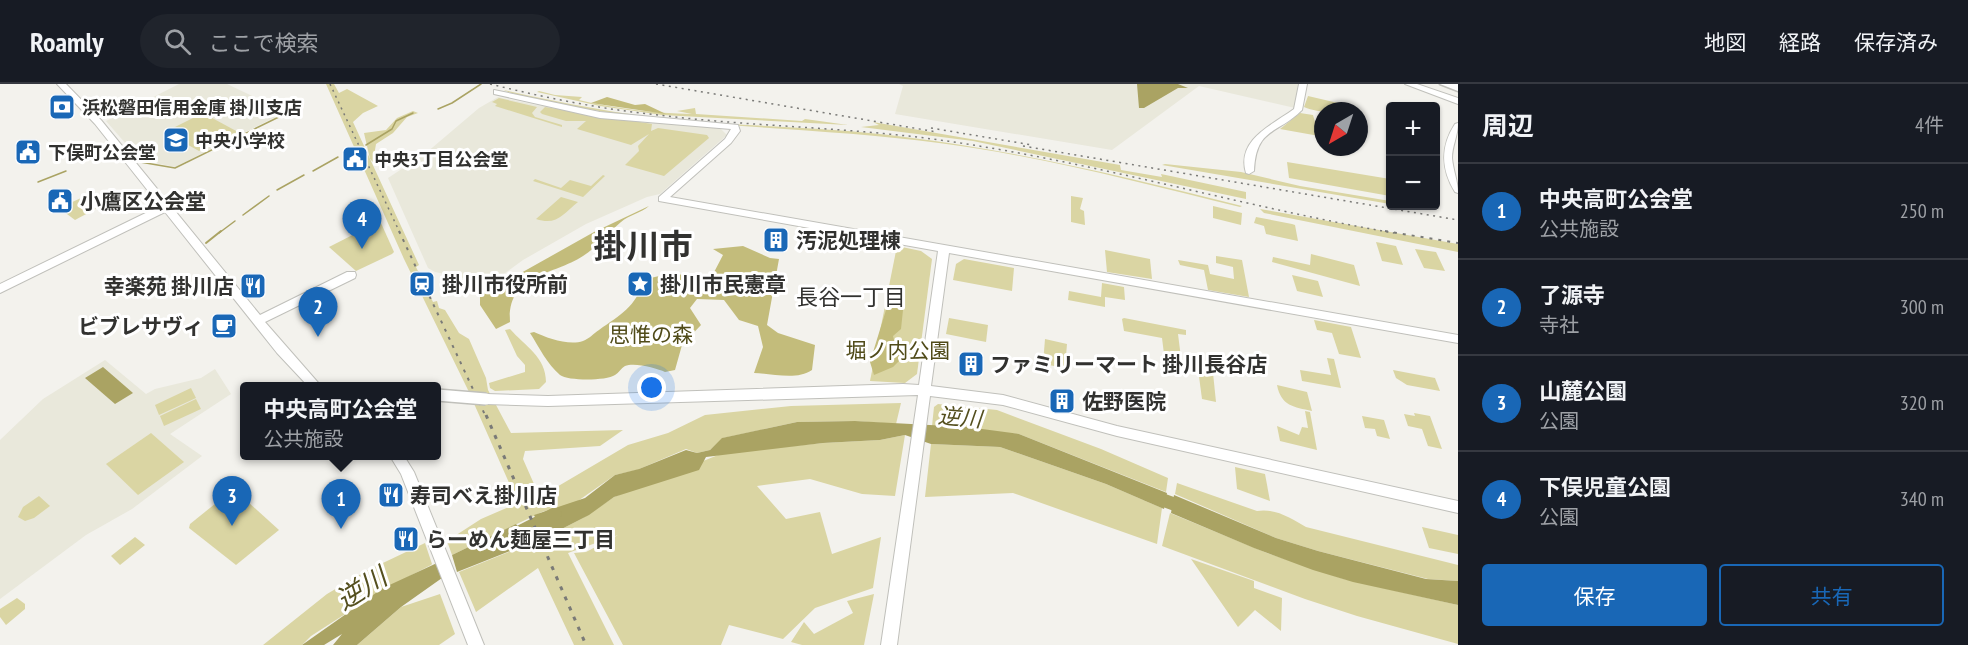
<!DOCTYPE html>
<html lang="ja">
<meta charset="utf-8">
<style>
:root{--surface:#171b24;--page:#20242c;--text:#f1f3f6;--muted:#9ea1a6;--line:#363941;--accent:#1967b6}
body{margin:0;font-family:"PT Sans Narrow","Noto Sans JP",sans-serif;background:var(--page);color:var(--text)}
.controls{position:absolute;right:18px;top:18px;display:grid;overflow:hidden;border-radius:6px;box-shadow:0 2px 4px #0004}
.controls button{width:54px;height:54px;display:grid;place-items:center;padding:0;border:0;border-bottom:2px solid var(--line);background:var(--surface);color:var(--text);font:30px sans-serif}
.compass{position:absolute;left:1314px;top:18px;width:54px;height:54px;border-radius:50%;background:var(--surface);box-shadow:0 2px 4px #0004;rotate:219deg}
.you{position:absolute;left:652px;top:304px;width:21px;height:21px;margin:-15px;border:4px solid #fff;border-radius:50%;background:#1a73e8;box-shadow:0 0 0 9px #1a73e833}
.badge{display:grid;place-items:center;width:39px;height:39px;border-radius:50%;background:var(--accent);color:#fff;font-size:20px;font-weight:700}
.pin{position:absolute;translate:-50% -50px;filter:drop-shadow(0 2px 3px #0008)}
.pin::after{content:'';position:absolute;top:32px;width:21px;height:18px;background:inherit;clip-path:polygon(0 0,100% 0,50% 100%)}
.popup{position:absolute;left:240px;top:298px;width:201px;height:78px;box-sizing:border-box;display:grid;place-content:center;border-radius:6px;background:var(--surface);filter:drop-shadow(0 2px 4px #0005);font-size:20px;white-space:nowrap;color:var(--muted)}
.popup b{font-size:22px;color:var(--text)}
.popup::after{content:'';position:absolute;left:50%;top:100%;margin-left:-12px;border:12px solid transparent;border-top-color:var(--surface)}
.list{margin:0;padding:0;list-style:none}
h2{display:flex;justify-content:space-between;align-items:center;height:78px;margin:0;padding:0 24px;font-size:26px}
h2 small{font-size:20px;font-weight:400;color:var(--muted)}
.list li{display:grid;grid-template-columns:39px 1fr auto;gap:18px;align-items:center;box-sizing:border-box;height:96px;padding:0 24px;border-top:2px solid var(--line)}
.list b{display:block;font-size:22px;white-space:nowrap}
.list p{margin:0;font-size:20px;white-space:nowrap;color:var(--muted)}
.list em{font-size:20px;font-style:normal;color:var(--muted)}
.actions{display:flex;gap:12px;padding:18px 24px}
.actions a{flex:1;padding:14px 0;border:2px solid var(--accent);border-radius:6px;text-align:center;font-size:21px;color:var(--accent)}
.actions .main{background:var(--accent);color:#fff}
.icon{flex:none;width:33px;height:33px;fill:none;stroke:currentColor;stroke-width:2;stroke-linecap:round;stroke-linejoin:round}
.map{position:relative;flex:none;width:1458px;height:561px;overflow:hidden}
header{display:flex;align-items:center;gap:36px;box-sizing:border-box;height:84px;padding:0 30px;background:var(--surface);border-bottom:2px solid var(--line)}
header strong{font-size:28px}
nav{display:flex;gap:33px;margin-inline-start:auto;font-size:21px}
.search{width:420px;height:54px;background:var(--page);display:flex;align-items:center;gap:15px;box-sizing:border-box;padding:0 21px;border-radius:33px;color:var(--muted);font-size:22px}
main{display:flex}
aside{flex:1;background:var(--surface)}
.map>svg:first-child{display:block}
.built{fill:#e9e8db}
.green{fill:#dad5a3}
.forest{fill:#c3bc7b}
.water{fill:#aaa363}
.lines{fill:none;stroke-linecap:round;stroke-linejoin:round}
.stream-far1{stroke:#aaa363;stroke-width:1.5}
.stream{stroke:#aaa363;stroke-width:2}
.river{fill:#aaa363;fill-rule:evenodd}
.secondary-casing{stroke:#c0c0bb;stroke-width:2}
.highway-casing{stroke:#c0c0bb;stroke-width:3}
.secondary{fill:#fff;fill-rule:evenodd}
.highway{fill:#fff;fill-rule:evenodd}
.rail-far2{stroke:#7a7a77;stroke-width:1.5;stroke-dasharray:2 4.5;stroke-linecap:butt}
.rail-far1{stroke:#7a7a77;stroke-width:2;stroke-dasharray:3 6;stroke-linecap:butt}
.rail{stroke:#7a7a77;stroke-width:3;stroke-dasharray:4 7;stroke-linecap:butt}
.secondary-bridge-casing{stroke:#c0c0bb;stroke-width:14;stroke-linecap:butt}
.secondary-bridge{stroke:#fff;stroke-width:11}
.labels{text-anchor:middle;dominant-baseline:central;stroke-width:6;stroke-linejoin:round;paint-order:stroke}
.far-poi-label{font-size:18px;font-weight:bold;fill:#323230;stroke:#fff;text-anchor:start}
.poi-label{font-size:21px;font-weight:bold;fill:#323230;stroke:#fff;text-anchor:start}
.park-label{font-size:21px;fill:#504b19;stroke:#fff}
.neighbourhood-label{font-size:22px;fill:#323230;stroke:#fff}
.water-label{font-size:22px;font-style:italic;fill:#544f1e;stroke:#fff}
.near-water-label{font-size:27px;font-style:italic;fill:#544f1e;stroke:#fff}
.town-label{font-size:33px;font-weight:bold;fill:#323230;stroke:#fff}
</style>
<header>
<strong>Roamly</strong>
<div class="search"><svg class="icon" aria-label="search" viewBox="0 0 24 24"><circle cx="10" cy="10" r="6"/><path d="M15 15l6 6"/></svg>ここで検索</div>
<nav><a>地図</a><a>経路</a><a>保存済み</a></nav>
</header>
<main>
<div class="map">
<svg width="1458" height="561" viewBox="0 0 1458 561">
<rect width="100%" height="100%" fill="#f3f2ed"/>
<g class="built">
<polygon points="179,0 227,0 286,28 175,83 140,76 106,37"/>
<polygon points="899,0 1298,0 1295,24 1199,2 1112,66 895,30 903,2"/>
<polygon points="498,13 536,21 721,45 727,51 660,110 647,113 586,140 523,176 501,192 482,198 435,188 428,184 388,94 426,69 479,24"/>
<polygon points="105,276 146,310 155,305 201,294 215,285 231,310 170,350 202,372 132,425 86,451 0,515 0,356 43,315"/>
</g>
<g class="green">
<polygon points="326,0 334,0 339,9 347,5 378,22 363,29 353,38 419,181 416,183 433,218 437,217 439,224 445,226 459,249 469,255 486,294 488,306 511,349 623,346 600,362 525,367 523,375 538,409 555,404 628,361 668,349 705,331 791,322 901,319 896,340 855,337 797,338 723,354 710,366 697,369 686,365 637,386 615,391 575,419 542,428 452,471 447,457 481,435 518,419 468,306 404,175"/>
<path d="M504,6C562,19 619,30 678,36C754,43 829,43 905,53C1019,67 1131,94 1242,122L1240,123C1141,99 1040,72 939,59C813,42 685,45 560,20C548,18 512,11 504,6Z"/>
<path d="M539,7L555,11L582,13L579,16C616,25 654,29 692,30L677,27L695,24L696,30L802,37L805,35L848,41L662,31L600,22L537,8Z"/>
<path d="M1308,12L1355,23V27C1338,27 1319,30 1304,23Z"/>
<polygon points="499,14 537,23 532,29 535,33 562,41 562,43 495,22 497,20 492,18"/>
<polygon points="545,23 652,40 651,47 658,44 707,51 709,54 664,92 625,81 639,67 638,62 649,50 631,61 577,45 586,37 566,37 542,30 540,28"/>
<polygon points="413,27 418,29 407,33 393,49 376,60 373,78 370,75 364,49 386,46 397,34"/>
<polygon points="203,29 238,48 199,67 165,48"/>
<polygon points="1300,29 1313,31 1319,52 1280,45"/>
<polygon points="873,38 1120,81 1121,86 1162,93 1161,90 1246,108 1246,115 973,57 861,43 879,41"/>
<polygon points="1287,78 1390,95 1390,112 1289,94"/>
<polygon points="1165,80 1241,88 1300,102 1390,117 1390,120 1162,81"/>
<polygon points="603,91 605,92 583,113 533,97 535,95 561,104 570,96 591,102"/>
<polygon points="90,110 101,122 75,136 59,124"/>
<polygon points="1071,112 1083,114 1080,125 1084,127 1085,141 1071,138"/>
<path d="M561,113L578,118C563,130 557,142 536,135Z"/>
<polygon points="1213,122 1242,129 1241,141 1213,134"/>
<polygon points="1260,125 1458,160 1458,168 1264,129"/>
<polygon points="1256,133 1292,140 1295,141 1298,157 1266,150 1264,142 1254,139"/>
<polygon points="378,138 381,139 394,168 392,170 356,187 329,163"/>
<polygon points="1376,158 1396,162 1403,181 1382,177"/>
<polygon points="897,162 921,167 932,175 917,290 905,299 870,297"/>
<polygon points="1415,165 1436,168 1445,187 1424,184"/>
<polygon points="1105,166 1150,175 1152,195 1107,188"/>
<polygon points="1311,170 1354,181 1360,202 1272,178 1273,173 1310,181"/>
<polygon points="1216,172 1242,176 1249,213 1208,206 1204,186 1180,181 1178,176 1208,181 1210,190 1234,195 1233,183 1216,179"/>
<polygon points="964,175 1014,184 1012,207 953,196 956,180"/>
<polygon points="1292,191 1318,197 1323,213 1297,207"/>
<polygon points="1102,199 1124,203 1125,216 1105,213 1105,223 1068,216 1069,207 1101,213"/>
<polygon points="949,234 988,241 986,258 946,250"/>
<polygon points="1124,234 1186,246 1186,251 1178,250 1181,274 1164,270 1162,254 1124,247 1122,235"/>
<polygon points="1314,236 1351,243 1361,274 1339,270 1332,249 1317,246"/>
<path d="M510,245C525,262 546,273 546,298L539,305L495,307L490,304L489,299L525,288V281L517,272L505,246Z"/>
<polygon points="1045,255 1067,260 1065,284 1043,280"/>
<polygon points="1327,274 1334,275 1341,304 1302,297 1300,286 1331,291"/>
<polygon points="1198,285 1213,289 1216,318 1202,315"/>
<polygon points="1393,286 1435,294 1440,307 1407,301 1396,294"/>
<path d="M1277,301L1307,308L1312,327C1294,323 1281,322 1277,301Z"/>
<polygon points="191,304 196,314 159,331 155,321"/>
<polygon points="196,315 201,325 164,342 160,332"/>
<polygon points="938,320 997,326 1101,365 1168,394 1166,408 1019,350 932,342 934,323"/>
<polygon points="1305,327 1310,328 1317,366 1280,357 1277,342 1299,351 1302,343 1308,344"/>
<polygon points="1414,329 1430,332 1442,365 1428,362 1422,345 1408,342 1404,330 1415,332"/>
<polygon points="1362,332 1384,336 1390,355 1377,352 1375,345 1365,344"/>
<polygon points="151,349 184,378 138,411 106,380"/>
<polygon points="905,351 895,412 862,410 810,395 757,402 786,435 820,428 832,470 881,453 873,504 815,524 783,555 729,541 721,561 623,561 574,469 586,468 618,451 568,469 614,561 574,561 538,484 476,528 459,488 546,453 583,434 614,413 723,369 823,359 880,356"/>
<polygon points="931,360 1000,363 1106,400 1162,424 1157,460 1013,409 925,413"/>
<polygon points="1235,383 1265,390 1270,417 1237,405"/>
<path d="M1177,399L1257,427C1275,424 1291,434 1306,443L1458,481V497L1428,495L1318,467L1276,454L1175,410Z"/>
<polygon points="231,407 236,407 279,446 236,481 189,444 190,440"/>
<polygon points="39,412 50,422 34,434 25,437 18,433 23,423"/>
<polygon points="1170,429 1267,469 1344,495 1458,521 1458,560 1357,532 1305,515 1162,462"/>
<polygon points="1422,443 1458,451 1458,470 1429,464"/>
<polygon points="135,453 145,461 120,481 111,472"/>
<polygon points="425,459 432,480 431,481 381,507 311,552 302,561 263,561 327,510 366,487"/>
<polygon points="1191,475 1254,497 1254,504 1282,514 1281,547 1255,526 1238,543"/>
<polygon points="440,510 455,550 439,561 357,561 401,523"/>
<polygon points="874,510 864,561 802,561 791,558 804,538 814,550 853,529 847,517"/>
<polygon points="17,514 25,520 25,525 6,541 0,533 0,525"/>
</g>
<g class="forest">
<polygon points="607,13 635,21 645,20 666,30 591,19"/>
<path d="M649,122C641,129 629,131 621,138C608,149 597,163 583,172C552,192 507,190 510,238L496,245L480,221V212L594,148Z"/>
<path d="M743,162L770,174L779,175L767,241L778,249L815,261L812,286C796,297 771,289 754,289L763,263L758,242L739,236L724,216L697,215L690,224L701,241L682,261L675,286L665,288C657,284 634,278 625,282C621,284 619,289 615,291C606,297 568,297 560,291C547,280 539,263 530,249L534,248C547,254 569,262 583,257C589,255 594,249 599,246C621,230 635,224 644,196C668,188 687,190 711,194L723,171L713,165Z"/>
<polygon points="896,207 905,207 901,245 893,252 895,260 902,266 902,274 893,283 874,291 870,278 886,226"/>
</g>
<g class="water">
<polygon points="1137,0 1178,0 1188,4 1178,4 1144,24 1139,24"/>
<polygon points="103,283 133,309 115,320 85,294"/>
<polygon points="855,337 967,343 1019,350 1167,409 1164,425 1106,400 1000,363 931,360 905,351 880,356 823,359 706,373 699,386 614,413 589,431 546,453 542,447 525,454 528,460 457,488 452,471 516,440 522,448 539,442 534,431 585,414 615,391 639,385 686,366 697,369 710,366 722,354 797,338"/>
<polygon points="1174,411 1276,454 1318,467 1426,495 1458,497 1458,521 1353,498 1313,486 1254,464 1171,429"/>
<polygon points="437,479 442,494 401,523 357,561 333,561 342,550 324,561 302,561 383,504"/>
</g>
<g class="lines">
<g class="stream-far1">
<polyline points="438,25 452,19 481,0"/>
<polyline points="366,61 392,45 396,37 413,29"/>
<polyline points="346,69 353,66"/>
<polyline points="140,78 175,84 287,29"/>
<polyline points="313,87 338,73"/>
<polyline points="38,98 66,87"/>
<polyline points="277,106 304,91"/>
<polyline points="243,131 269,112"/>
<polyline points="219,149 235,137"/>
</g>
<polyline class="stream" points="206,159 221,147"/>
<g class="river">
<polygon points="1149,404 1196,421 1198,426 1196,431 1190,433 1144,416 1141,411 1144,406"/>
<polygon points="554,423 560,425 562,430 560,435 511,461 505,463 499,461 497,456 499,451"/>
</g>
<g class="secondary-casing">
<g id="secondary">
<polygon points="57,0 66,0 101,36 260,231 347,188 355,188 356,191 355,194 265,238 321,302 308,302 277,269 165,128 0,209 0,200 160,122 95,40"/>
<path d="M1299,0H1307L1302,26C1277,51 1256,43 1254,87L1249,90L1246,89C1236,56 1272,41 1294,25Z"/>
<polygon points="1405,0 1417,0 1458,14 1458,20"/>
<polygon points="494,6 600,28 738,41 740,47 731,59 670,113 1458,251 1458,259 949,169 931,302 1003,311 1117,342 1458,417 1458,429 1117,352 1003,321 930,312 897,561 881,561 918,311 548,322 486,320 482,318 480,315 482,312 486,310 548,312 903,300 919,301 938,167 659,117 659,113 725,55 731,45 600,34 494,10"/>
<path d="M1458,39C1458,52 1452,62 1452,74C1453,86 1458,97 1458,109L1455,108C1441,85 1440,63 1455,40Z"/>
<polygon points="390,372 404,372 414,388 484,561 468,561 401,390"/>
</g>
</g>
<g class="highway-casing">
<polygon id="highway" points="1440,0 1458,0 1458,7"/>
</g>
<use href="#secondary" class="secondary"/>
<use href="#highway" class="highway"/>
<g class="rail-far2">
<polyline points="330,0 400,149"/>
<path d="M490,0C546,14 601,25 658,31C754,43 851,43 947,57C1098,79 1244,123 1394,149"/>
<polyline points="656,0 937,48"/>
<polyline points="931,44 1032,61"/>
<polyline points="1023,62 1458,136"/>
</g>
<g class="rail-far1">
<polyline points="399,147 486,333"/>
<polyline points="1385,147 1458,159"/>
</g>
<polyline class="rail" points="486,331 586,561"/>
<g class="secondary-bridge-casing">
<polyline id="secondary-bridge" points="437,311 486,315"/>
</g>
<use href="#secondary-bridge" class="secondary-bridge"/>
</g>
<defs>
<g id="bank-square" transform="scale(1.35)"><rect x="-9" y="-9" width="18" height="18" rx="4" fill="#1967b6" stroke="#fff"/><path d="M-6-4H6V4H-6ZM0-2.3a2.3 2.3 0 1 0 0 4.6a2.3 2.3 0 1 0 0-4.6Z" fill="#fff"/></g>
<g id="school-square" transform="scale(1.35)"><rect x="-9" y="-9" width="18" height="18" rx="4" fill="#1967b6" stroke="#fff"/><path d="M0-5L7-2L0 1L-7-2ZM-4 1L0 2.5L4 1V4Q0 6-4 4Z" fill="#fff"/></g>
<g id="civic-square" transform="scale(1.35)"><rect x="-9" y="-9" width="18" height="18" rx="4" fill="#1967b6" stroke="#fff"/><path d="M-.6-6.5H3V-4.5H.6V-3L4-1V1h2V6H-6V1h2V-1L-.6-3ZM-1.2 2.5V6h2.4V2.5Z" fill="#fff"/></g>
<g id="building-square" transform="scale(1.35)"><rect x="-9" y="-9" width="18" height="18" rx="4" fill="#1967b6" stroke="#fff"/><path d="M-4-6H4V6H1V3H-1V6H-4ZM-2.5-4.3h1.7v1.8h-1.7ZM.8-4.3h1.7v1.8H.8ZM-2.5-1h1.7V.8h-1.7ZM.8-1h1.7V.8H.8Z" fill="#fff"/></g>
<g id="station-square" transform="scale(1.35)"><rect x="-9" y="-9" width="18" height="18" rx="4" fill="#1967b6" stroke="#fff"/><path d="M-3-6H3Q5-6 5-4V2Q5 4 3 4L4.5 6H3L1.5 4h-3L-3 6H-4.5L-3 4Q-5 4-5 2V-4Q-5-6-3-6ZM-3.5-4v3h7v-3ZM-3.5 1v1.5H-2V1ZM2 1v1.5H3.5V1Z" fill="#fff"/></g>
<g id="sight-square" transform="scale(1.35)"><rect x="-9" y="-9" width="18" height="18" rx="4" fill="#1967b6" stroke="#fff"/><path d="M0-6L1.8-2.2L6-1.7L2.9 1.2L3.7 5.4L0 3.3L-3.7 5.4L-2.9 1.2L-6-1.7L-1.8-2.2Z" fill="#fff"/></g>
<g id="restaurant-square" transform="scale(1.35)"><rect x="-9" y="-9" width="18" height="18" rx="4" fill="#1967b6" stroke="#fff"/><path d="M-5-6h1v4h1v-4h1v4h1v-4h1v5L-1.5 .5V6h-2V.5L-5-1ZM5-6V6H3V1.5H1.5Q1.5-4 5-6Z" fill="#fff"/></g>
<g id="cafe-square" transform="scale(1.35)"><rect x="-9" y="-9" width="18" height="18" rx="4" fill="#1967b6" stroke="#fff"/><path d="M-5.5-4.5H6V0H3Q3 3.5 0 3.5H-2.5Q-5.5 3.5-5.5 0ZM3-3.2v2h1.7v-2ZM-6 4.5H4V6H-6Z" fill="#fff"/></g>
</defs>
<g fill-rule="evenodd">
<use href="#bank-square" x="62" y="23"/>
<use href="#school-square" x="176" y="56"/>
<use href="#civic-square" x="28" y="68"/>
<use href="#civic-square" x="355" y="75"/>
<use href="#civic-square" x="60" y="117"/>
<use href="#building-square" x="776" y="156"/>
<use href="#station-square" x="422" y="200"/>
<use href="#sight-square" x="640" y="200"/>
<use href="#restaurant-square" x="253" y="202"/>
<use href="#cafe-square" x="224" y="242"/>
<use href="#building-square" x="971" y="280"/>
<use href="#building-square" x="1062" y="317"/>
<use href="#restaurant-square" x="391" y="411"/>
<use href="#restaurant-square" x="406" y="455"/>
</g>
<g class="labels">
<g class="far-poi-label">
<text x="82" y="23">浜松磐田信用金庫 掛川支店</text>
<text x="195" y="56">中央小学校</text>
<text x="48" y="68">下俣町公会堂</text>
<text x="374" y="75">中央3丁目公会堂</text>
</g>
<g class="poi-label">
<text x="80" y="117">小鷹区公会堂</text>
<text x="796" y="156">汚泥処理棟</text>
<text x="442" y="200">掛川市役所前</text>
<text x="660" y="200">掛川市民憲章</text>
<text x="234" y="202" text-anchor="end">幸楽苑 掛川店</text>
<text x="204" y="242" text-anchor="end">ビブレサヴィ</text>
<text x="990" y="280">ファミリーマート 掛川長谷店</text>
<text x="1082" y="317">佐野医院</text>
<text x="410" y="411">寿司べえ掛川店</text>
<text x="426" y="455">らーめん麺屋三丁目</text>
</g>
<g class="park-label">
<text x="651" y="250">思惟の森</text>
<text x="898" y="266">堀ノ内公園</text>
</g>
<g class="neighbourhood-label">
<text x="851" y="213">長谷一丁目</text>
</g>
<g class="water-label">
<text transform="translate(960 333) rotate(5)">逆川</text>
</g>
<g class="near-water-label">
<text transform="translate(361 504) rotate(-32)">逆川</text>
</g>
<g class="town-label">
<text x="643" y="161">掛川市</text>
</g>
</g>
</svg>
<div class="controls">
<button>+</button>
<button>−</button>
</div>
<svg class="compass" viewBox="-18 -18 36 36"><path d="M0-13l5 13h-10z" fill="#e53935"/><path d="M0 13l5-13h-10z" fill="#9ea1a6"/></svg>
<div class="you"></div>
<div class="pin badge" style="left:341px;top:445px">1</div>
<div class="popup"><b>中央高町公会堂</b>公共施設</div>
<div class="pin badge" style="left:318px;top:253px">2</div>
<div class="pin badge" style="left:232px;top:442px">3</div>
<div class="pin badge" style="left:362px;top:165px">4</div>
</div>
<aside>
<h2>周辺<small>4件</small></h2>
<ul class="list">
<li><span class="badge">1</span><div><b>中央高町公会堂</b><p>公共施設</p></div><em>250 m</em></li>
<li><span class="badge">2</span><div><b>了源寺</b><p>寺社</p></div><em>300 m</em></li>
<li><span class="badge">3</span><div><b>山麓公園</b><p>公園</p></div><em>320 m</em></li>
<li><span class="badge">4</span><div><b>下俣児童公園</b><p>公園</p></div><em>340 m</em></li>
</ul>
<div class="actions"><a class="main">保存</a><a>共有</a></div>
</aside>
</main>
